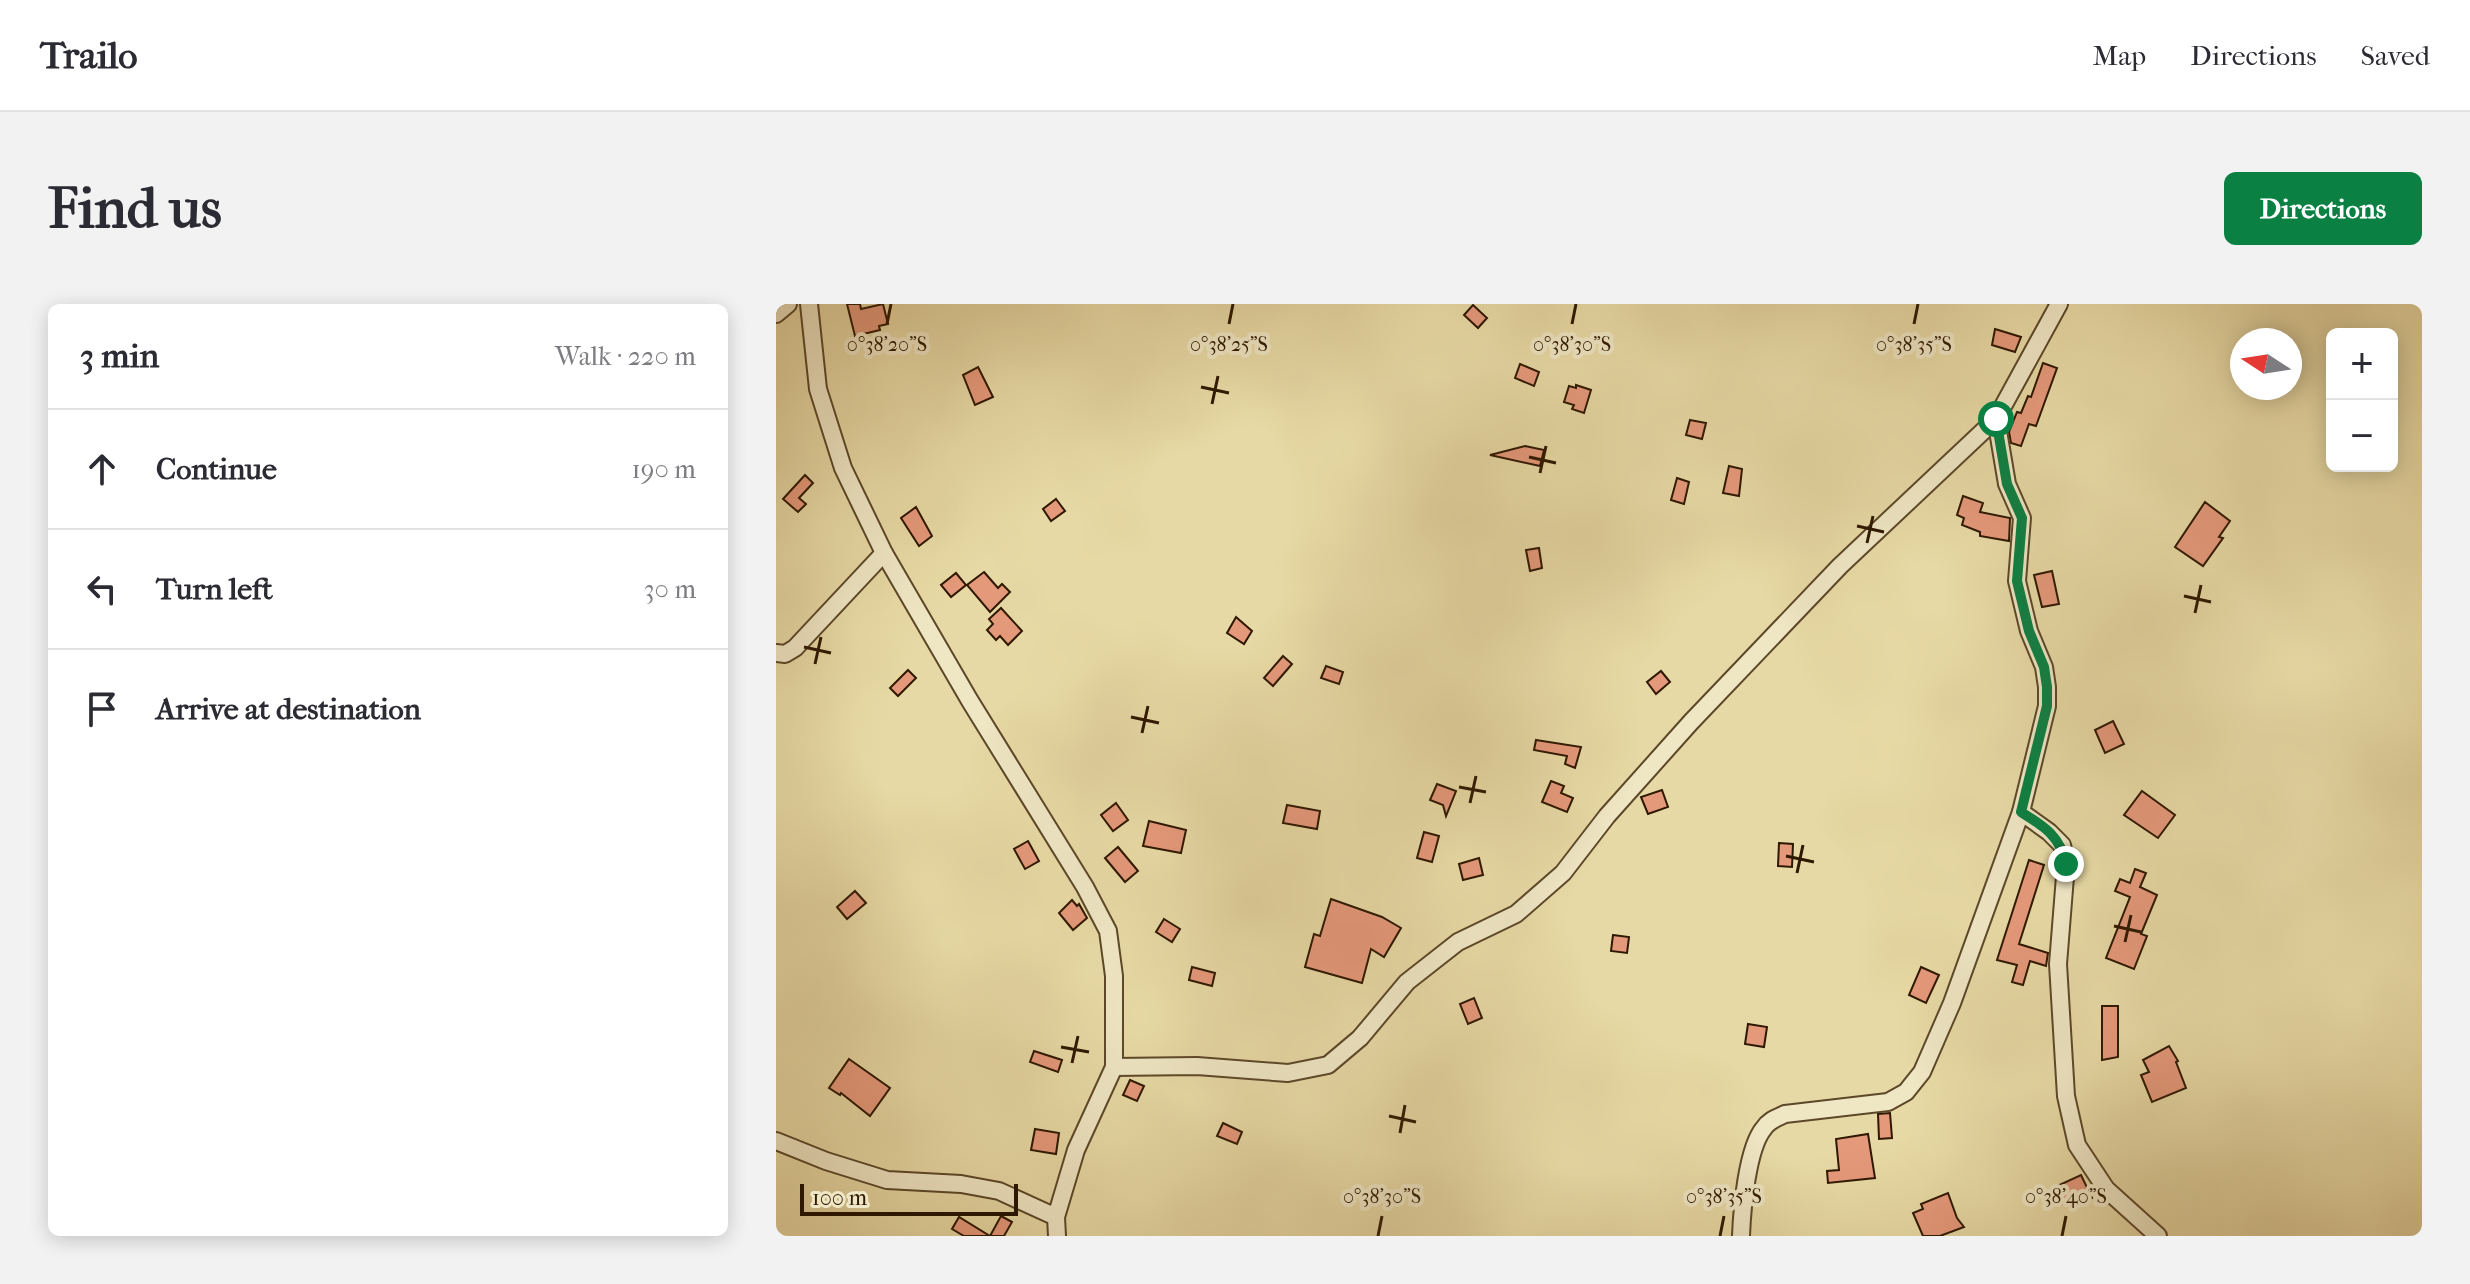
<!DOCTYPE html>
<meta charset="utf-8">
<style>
:root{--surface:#fff;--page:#f2f2f3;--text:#2b2b33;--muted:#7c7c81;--line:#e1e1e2;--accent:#0b8043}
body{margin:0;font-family:"IM FELL French Canon",serif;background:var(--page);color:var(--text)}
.controls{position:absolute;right:24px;top:24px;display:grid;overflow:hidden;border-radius:12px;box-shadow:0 4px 20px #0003}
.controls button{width:72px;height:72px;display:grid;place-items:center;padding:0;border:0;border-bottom:2px solid var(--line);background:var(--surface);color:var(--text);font:40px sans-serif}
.compass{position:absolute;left:1454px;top:24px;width:72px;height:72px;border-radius:50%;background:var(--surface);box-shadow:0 4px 20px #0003;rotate:282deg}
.scale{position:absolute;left:24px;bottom:20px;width:218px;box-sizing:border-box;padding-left:8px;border:4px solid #2e1800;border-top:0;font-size:22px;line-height:28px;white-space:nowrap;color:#2e1800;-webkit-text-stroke:6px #efe6c4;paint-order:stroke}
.stop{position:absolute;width:24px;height:24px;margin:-18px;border:6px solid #0b8043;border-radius:50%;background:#fff}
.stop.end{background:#0b8043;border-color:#fff;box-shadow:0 2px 8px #0008}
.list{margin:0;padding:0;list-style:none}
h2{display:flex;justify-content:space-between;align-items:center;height:104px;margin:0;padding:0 32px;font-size:34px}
h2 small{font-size:26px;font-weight:400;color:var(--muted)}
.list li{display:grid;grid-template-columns:52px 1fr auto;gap:24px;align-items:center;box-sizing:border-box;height:120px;padding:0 32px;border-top:2px solid var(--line)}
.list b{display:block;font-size:30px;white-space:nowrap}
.list em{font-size:26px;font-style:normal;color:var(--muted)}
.icon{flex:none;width:44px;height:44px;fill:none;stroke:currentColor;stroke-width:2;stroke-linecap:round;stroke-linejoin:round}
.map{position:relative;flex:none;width:1646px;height:932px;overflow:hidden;border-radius:12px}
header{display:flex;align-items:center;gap:48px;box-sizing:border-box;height:112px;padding:0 40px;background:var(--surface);border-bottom:2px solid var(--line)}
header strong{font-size:38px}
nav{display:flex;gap:44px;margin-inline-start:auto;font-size:28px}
.intro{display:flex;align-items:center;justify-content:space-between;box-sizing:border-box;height:192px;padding:0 48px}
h1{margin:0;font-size:56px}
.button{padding:20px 36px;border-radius:12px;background:var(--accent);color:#fff;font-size:28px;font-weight:700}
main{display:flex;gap:48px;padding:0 48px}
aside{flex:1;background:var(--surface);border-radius:12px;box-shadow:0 4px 20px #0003}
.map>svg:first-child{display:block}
.building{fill:#e5997b;stroke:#2e1800;stroke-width:2}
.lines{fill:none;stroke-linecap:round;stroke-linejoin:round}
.minor-casing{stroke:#5c4829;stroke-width:20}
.minor{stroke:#efe6c4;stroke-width:16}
.route{stroke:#0b8043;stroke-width:10}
.ticks{fill:none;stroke:#2e1800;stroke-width:3}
.ticks-label{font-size:20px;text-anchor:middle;fill:#2e1800;stroke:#efe6c4;stroke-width:8;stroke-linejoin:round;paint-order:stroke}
</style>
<header>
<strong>Trailo</strong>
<nav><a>Map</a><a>Directions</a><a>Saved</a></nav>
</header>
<div class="intro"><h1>Find us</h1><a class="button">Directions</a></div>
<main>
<aside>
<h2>3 min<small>Walk · 220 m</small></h2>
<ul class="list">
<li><svg class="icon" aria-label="ahead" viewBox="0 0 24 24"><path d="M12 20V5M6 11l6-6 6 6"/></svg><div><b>Continue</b></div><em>190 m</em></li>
<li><svg class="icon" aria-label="left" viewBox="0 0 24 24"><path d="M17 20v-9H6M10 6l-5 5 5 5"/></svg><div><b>Turn left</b></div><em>30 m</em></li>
<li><svg class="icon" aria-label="arrive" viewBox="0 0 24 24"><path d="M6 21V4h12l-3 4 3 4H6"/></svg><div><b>Arrive at destination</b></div></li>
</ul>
</aside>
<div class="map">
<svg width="1646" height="932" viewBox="0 0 1646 932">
<rect width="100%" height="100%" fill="#e7d9a5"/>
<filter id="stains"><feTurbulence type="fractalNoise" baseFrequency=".0025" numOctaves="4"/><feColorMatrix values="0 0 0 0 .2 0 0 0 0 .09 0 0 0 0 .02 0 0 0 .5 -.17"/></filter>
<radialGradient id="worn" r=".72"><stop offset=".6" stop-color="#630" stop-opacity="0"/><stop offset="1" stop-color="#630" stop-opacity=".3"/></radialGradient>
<g class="building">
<polygon points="71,0 84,0 85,5 107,0 112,20 103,22 104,26 79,32"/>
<polygon points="697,1 711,14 702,24 688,11"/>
<polygon points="1219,25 1245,33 1239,48 1216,41"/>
<polygon points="1267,59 1281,64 1260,122 1253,120 1245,142 1235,139 1233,128 1241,108 1245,109 1252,92 1255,93"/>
<polygon points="744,60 763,68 758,82 739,74"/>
<polygon points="202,63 217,93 199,101 187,71"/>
<polygon points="800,81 815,86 808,109 796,105 798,101 788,98 793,82 800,84"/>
<polygon points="914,116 930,119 926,135 910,131"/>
<polygon points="749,142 768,146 764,162 714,151"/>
<polygon points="953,162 966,165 963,192 947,189"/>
<polygon points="29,171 37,179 23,194 30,200 22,208 7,195"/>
<polygon points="901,174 913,178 908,200 895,196"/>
<polygon points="1187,192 1207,199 1204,208 1234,214 1233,237 1204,232 1204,228 1186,221 1188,214 1181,211"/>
<polygon points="280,195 289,207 275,217 267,205"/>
<polygon points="1429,198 1454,217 1443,233 1447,234 1427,262 1399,243"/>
<polygon points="140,203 156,232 143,242 125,214"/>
<polygon points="763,244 766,264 754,267 750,246"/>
<polygon points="1276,267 1283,300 1266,303 1258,271"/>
<polygon points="208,268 222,284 226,280 234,288 214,308 191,281"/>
<polygon points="180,269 190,281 175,293 165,281"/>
<polygon points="225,304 246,327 232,341 224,332 220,336 211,326 217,320 213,315"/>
<polygon points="460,313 476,327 468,340 451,329"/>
<polygon points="507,352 516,360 497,382 488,374"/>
<polygon points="550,362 567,368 563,380 545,374"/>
<polygon points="132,366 140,374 122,392 114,384"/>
<polygon points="885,367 894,378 880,390 871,378"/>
<polygon points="1337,417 1348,440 1329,449 1319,426"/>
<polygon points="760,436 805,443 799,464 789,460 791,452 758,446"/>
<polygon points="775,477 788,482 785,489 797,494 791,508 766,498"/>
<polygon points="661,480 680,487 670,512 667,501 654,496"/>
<polygon points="886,486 892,503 872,510 865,493"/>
<polygon points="1366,487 1399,511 1382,534 1348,511"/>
<polygon points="340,499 352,516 337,527 325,511"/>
<polygon points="511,501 544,507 541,525 507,519"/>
<polygon points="373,517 410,526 405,549 367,542"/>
<polygon points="648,528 663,532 656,558 641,554"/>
<polygon points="252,537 263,557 249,565 238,545"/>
<polygon points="1003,539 1017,540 1016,563 1002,562"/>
<polygon points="342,543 362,567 349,578 329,554"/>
<polygon points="703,554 707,571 687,576 683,560"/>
<polygon points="1253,556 1268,561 1243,640 1272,649 1270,662 1254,657 1247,681 1236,678 1241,661 1221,656"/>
<polygon points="1359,565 1370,569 1364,583 1381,591 1365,630 1371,632 1358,665 1330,654 1354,593 1339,587 1344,575 1354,579"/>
<polygon points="79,587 90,599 71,615 61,603"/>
<polygon points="555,595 606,613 625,624 608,653 595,645 586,679 529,663 538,630 544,632"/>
<polygon points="296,596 301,602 303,600 311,614 297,626 283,609"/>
<polygon points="388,615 404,625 396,638 380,628"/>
<polygon points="837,631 853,633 851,649 835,647"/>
<polygon points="416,663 439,669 436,682 413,676"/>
<polygon points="1145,663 1163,671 1150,699 1133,691"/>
<polygon points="698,694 706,714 692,720 684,700"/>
<polygon points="1326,702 1342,702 1342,753 1326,756"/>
<polygon points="972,720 991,723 988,743 969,740"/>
<polygon points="1393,742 1402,757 1400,758 1410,784 1376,798 1365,771 1373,768 1367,756"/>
<polygon points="258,747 286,756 282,768 254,758"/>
<polygon points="73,755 114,784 94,812 65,789 64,791 53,784"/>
<polygon points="354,776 368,782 361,797 347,791"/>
<polygon points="1114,809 1116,834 1103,835 1102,810"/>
<polygon points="447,819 466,828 461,840 441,832"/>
<polygon points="259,825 283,829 280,850 255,846"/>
<polygon points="1092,830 1099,874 1052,879 1051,867 1063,866 1060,835"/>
<polygon points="1305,871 1316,894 1300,901 1297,896 1287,900 1279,883"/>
<polygon points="1172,889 1181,914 1188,923 1164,932 1147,932 1137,909 1147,905 1145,900"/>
<polygon points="225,912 236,918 228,932 188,932 176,925 183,913 214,932"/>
</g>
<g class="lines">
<g class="minor-casing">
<g id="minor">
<polyline points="33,0 42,85 67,164 108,249 194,397 309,583 332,627 338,672 338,763 300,846 280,913 281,932"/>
<polyline points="0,10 12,0"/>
<polyline points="1220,115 1231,180 1246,214 1241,277 1253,327 1268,363 1271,383 1271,402 1245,508 1273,528 1286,541 1290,560 1282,660 1290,792 1301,841 1330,885 1382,932"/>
<polyline points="0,349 9,350 19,344 108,249"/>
<polyline points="338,763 421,762 512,769 552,761 584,734 631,678 682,638 740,610 787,569 831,512 915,418 1064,262 1220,115 1283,0"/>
<polyline points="0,837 50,857 111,876 185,880 223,887 280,913"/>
<path d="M965,932C966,906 971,844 988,824C993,816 1001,814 1009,810L1112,798L1130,788L1146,768L1176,699L1245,508"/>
</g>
</g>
<use href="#minor" class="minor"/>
</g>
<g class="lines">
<path class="route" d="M1220,115L1231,180L1246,214L1241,277L1253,327L1268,363L1271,383V402L1245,508C1269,523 1284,532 1290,560"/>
</g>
<path class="ticks" d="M111,20L115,0M453,20L457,0M796,20L800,0M1138,20L1142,0M425,83L453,89M436,100L442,72M753,153L780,159M764,169L770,142M1081,222L1108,228M1091,239L1097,212M1408,292L1435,298M1419,309L1425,281M28,343L55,349M39,360L45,333M355,413L383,419M366,429L372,402M683,483L710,488M694,499L700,472M1010,552L1038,558M1021,569L1027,541M1338,622L1365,628M1349,638L1355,611M285,743L313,748M296,759L302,732M613,812L640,818M624,829L629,801M602,932L606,912M944,932L948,912M1286,932L1290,912"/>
<g class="ticks-label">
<text x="111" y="47">0°38'20"S</text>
<text x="453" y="47">0°38'25"S</text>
<text x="796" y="47">0°38'30"S</text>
<text x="1138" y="47">0°38'35"S</text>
<text x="606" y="899">0°38'30"S</text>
<text x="948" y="899">0°38'35"S</text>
<text x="1290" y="899">0°38'40"S</text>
</g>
<rect width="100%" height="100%" filter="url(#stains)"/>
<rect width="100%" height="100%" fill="url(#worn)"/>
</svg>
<div class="controls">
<button>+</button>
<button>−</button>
</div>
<svg class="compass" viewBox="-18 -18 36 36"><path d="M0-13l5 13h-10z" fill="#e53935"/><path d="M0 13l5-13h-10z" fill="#7c7c81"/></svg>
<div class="scale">100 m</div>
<div class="stop" style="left:1220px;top:115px"></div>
<div class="stop end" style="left:1290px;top:560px"></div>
</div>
</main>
